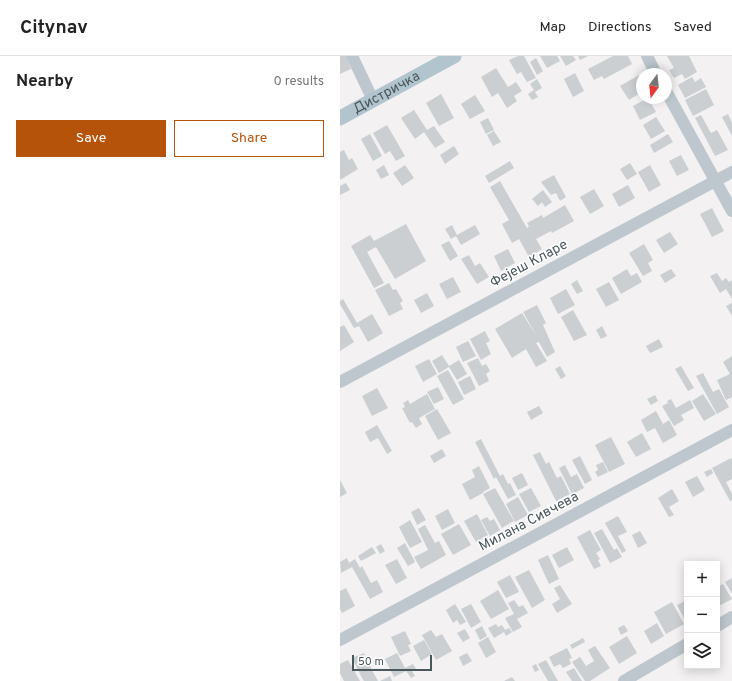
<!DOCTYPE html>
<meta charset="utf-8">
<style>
:root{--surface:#fff;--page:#f2f2f2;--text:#222;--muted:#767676;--line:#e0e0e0;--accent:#b45309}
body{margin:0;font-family:Overpass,sans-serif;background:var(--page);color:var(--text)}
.controls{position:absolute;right:12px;bottom:12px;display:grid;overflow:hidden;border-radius:0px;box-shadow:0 2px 10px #0003}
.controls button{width:36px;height:36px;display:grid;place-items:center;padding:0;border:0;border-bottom:1px solid var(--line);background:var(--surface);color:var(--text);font:20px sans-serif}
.compass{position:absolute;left:296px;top:12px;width:36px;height:36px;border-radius:50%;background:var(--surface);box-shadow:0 2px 10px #0003;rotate:195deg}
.scale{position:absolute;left:12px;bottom:10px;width:80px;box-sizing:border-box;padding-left:4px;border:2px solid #4a575d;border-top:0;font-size:11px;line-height:14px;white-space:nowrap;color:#4a575d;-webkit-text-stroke:3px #fff;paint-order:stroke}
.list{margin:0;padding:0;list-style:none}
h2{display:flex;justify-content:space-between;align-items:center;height:52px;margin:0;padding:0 16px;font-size:17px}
h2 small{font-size:13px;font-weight:400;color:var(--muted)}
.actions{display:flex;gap:8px;padding:12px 16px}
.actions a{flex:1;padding:9px 0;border:1px solid var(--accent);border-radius:0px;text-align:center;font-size:14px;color:var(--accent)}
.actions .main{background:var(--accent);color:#fff}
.icon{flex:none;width:22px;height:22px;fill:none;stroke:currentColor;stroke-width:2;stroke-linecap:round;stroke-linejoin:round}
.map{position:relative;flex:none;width:392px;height:625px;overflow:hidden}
header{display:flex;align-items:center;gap:24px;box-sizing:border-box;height:56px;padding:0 20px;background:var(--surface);border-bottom:1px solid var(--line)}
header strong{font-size:19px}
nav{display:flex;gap:22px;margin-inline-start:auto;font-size:14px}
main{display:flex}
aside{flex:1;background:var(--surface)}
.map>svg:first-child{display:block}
.building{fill:#cbcfd2}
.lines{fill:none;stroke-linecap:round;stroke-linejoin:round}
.minor{stroke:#bdc7cd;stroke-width:12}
.major{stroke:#b2c4ce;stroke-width:15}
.labels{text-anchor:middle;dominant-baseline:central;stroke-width:3;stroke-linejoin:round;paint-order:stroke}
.street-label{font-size:14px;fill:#4a575d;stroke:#fff}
</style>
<header>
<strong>Citynav</strong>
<nav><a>Map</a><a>Directions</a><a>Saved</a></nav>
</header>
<main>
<aside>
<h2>Nearby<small>0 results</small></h2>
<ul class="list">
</ul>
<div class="actions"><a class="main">Save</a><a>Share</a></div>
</aside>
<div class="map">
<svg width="392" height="625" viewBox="0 0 392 625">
<rect width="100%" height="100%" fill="#f3f1f1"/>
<g class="building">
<polygon points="0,0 6,0 11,13 0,18"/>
<polygon points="178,0 184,0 196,22 187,26 181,16 177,18 169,4"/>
<polygon points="200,0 217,0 220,5 207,12"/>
<polygon points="220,0 233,0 236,4 226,10"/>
<polygon points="238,0 248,0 240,4"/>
<polygon points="273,0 288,0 292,8 264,23 262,20 254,24 248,13"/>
<polygon points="327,0 349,0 357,16 345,23 342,18 334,22 329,14 334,12"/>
<polygon points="196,2 203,15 197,19 190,6"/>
<polygon points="156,12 168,31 176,26 182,35 174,40 177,45 167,52 158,37 152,41 141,21"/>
<polygon points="235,17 244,35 233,41 224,23"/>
<polygon points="299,19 302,24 302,36 289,44 280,30"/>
<polygon points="352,21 355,26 361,22 366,31 345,42 338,29"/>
<polygon points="197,23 202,32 195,36 198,41 192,44 188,38 194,34 190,28"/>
<polygon points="366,33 374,49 353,60 345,44"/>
<polygon points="101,38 114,62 99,70 86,47"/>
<polygon points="135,39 145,55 130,63 121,48"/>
<polygon points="308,42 316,56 300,64 293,50"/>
<polygon points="74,54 87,74 94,70 105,86 95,92 84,76 75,83 61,62"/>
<polygon points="388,58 392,67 392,80 382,61"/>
<polygon points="361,59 371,77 377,74 388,94 375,100 355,62"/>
<polygon points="316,61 325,75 311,83 303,69"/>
<polygon points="148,62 154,74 146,78 140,66"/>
<polygon points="47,69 65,100 56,105 50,95 45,98 33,77"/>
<polygon points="154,75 161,86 153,90 147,79"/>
<polygon points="30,78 42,100 33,105 21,83"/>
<polygon points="328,78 333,86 314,97 310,89"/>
<polygon points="114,90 119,98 105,108 100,99"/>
<polygon points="4,94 9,104 12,102 18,113 0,124 0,96"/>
<polygon points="341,99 349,114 337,120 329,105"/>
<polygon points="170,105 174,112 149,127 145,120"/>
<polygon points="290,107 297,118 287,124 280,113"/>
<polygon points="44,109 49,119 41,123 36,114"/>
<polygon points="65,109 74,122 62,130 53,117"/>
<polygon points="310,109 321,129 309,136 298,116"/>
<polygon points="214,119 226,141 220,145 216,137 211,139 201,126"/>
<polygon points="160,125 187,172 189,170 187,167 202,159 203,162 225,149 234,165 212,177 211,175 196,183 202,193 189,201 179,183 172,187 162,168 169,164 150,131"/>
<polygon points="6,127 10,134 0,139 0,130"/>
<polygon points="288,129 295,142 279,151 272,138"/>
<polygon points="254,133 264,150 250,158 240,141"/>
<polygon points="203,134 212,146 205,151 202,146 198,150 192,143"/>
<polygon points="372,152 384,175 372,181 360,158"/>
<polygon points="66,168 86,205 55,223 36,191 27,196 44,227 34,232 11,190 30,179 34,185"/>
<polygon points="112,169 117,179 135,169 140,178 121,189 116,180 111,183 105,173"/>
<polygon points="330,176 338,188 324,197 316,184"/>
<polygon points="109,185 118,200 110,205 101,189"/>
<polygon points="304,188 313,204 308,207 312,215 303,220 289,197"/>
<polygon points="168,193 175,207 161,215 154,200"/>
<polygon points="129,199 135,210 140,207 149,221 137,228 121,203"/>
<polygon points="287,213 291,220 297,217 302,226 281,238 272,222"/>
<polygon points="331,213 336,220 325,227 320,219"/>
<polygon points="377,217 382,225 386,222 389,226 392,224 392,243 386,233 380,237 370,220"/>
<polygon points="113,221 121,236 107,243 99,228"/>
<polygon points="237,224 243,235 237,238 231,228"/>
<polygon points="269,226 279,244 266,251 256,233"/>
<polygon points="49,227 53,234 56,233 63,245 60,247 63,253 49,260 35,234"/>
<polygon points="226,233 235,249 218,258 210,242"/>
<polygon points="87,237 94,250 81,257 74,244"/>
<polygon points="3,243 17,267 32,258 43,277 28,286 19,270 14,272 0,248 0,245"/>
<polygon points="392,247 392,260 386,250"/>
<polygon points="197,249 206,267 203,269 215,296 207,301 199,286 196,287 207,305 196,311 186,293 172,302 155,273 182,257 197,281 183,256"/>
<polygon points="233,254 247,279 234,285 221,261"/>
<polygon points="4,269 14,286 0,295 0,271"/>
<polygon points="262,270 267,280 261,283 256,274"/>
<polygon points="145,275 150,285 146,287 151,298 141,304 130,283"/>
<polygon points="319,283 323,291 310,297 306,290"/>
<polygon points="128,285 136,300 123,306 116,291"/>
<polygon points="102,299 109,310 119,304 127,318 117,324 109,311 99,317 92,305"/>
<polygon points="392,300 392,341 386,344 377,324 390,318 383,306"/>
<polygon points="138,302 142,310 146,308 150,315 146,318 149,325 139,330 127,307"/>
<polygon points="89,303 97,318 83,326 75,310"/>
<polygon points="220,310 226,320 221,323 215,313"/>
<polygon points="341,310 354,332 348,335 335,313"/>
<polygon points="108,314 124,343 113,349 97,320"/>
<polygon points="363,317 373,336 379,333 389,351 377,358 356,320"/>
<polygon points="130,320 136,333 124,339 118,326"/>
<polygon points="98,331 104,343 94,348 87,336"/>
<polygon points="37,332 48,352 32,360 22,340"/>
<polygon points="87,338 95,353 79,362 82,368 76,372 72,366 70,367 62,352 65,351 63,347 68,344 70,348"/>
<polygon points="363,338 376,358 364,365 352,345"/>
<polygon points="315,339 318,345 311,349 307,343"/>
<polygon points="331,343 336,352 350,344 354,352 341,359 344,364 334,370 322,350 328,347 327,345"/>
<polygon points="199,350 203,357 191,364 187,356"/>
<polygon points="97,353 111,377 98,384 85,360"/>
<polygon points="316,355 323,368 329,364 337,379 323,387 315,372 307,376 301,364"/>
<polygon points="37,369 52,395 47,398 38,382 30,386 25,376"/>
<polygon points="302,377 311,393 296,401 287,386"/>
<polygon points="271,381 285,408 269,416 255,389"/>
<polygon points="141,383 160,420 163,418 168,428 170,427 176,439 168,443 156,421 154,423 135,386"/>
<polygon points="102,393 106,400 94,407 90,400"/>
<polygon points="200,396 206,408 209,406 217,422 221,420 230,438 216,445 193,399"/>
<polygon points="240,400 252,424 245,428 232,404"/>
<polygon points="391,402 392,404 392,423 386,426 392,438 392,444 390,445 372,412"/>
<polygon points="263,406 268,416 258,421 255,416 258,414 256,409"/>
<polygon points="225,409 231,421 237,418 244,432 232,438 219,412"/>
<polygon points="139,410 150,432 143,436 143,437 130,444 122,428 135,421 132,414"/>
<polygon points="371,413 373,417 367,421 364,416"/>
<polygon points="182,417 188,429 178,434 172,422"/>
<polygon points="357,420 365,434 353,441 345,426"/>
<polygon points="0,424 7,437 0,441"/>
<polygon points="155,432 174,465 162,472 143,438"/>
<polygon points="191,432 201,450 189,456 179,438"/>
<polygon points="332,433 339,445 329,451 334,459 329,461 318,442"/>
<polygon points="178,441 188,459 175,466 166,448"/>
<polygon points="79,452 86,464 77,469 71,456"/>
<polygon points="108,453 115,467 102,474 95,460"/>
<polygon points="137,458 148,479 136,486 124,465"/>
<polygon points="278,460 287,476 278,480 286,495 282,497 265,467"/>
<polygon points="147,461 150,465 154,463 160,474 150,480 141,464"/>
<polygon points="70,464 82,486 70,492 59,471"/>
<polygon points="119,468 131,489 113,499 101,478"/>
<polygon points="85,469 95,487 99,485 106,499 81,513 74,501 88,494 78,473"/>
<polygon points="262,473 274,494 277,492 282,501 270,507 254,477"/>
<polygon points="250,474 261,494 256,497 260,503 258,504 261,510 254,513 237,481"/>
<polygon points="300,475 307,487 298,492 292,479"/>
<polygon points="65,487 75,506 68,510 57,492"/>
<polygon points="41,488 45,495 40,498 36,491"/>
<polygon points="32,491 36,497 21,505 18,500"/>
<polygon points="227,491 234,504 219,512 212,499"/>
<polygon points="208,499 219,523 209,528 198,504"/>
<polygon points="7,502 9,507 15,503 20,512 22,510 31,527 37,524 43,536 30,543 12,511 1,517 0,506"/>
<polygon points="57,503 67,522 56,528 45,509"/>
<polygon points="189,514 205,544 192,552 175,521"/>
<polygon points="170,519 179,536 166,542 157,526"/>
<polygon points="392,522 392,538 385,526"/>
<polygon points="383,528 392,543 377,551 377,531"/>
<polygon points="220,529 232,548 217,557 212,548 220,543 214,532"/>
<polygon points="6,532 15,550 2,557 0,553 0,535"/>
<polygon points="158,534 169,553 151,563 140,545"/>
<polygon points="174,544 179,551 183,549 188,557 177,563 182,571 173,576 165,562 174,558 168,547"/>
<polygon points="347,544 347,563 345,564 337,549"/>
<polygon points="332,546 344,568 326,578 314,556"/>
<polygon points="115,548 126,566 120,569 117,564 113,567 106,554"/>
<polygon points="131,548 141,566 131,572 121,553"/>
<polygon points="317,567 324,580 311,588 304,575"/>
<polygon points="156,568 158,571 162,569 165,574 169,572 172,576 166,580 164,576 154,582 148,572"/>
<polygon points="284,569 288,575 281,579 278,572"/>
<polygon points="142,570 147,580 140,584 135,574"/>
<polygon points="125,573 130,582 123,586 117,577"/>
<polygon points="91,574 96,581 102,578 112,595 96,604 82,579"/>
<polygon points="65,575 71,588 68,589 71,595 60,600 51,581"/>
<polygon points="287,580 297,597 279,608 269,591"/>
<polygon points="148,581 156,596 146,602 138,587"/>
<polygon points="243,582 245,586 232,593 230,589"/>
<polygon points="84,584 92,598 81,605 73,590"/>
<polygon points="255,590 270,612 250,625 245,625 232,606 240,601 246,610 254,605 248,594"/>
<polygon points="227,592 232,602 229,603 231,608 223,612 220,608 214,611 209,601"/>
<polygon points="24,597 33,616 38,625 24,625 22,622 12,602"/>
<polygon points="57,597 65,612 73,608 76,613 72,615 75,620 71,622 66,615 54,621 45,603"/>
<polygon points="127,597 132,605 123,610 119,601"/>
<polygon points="8,604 20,625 4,625 0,617 0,608"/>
<polygon points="206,604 218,625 208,625 198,608"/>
<polygon points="196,608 199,614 195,616 192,610"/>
<polygon points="234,612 242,625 232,625 226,616"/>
<polygon points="50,620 52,625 40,625"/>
<polygon points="172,621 175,625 164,625"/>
</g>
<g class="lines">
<g class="minor">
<polyline points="12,0 33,44"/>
<polyline points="307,0 316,18"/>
<polyline points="326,35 392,155"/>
<polyline points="0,326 392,116"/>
<polyline points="377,570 392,561"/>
<polyline points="0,584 392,374"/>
<polyline points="284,625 347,588"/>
</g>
<path class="major" id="s1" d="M0,62L114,0"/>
</g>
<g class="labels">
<g class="street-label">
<text stroke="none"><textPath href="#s1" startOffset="53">Дистричка</textPath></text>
<text transform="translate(189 208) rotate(-28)">Фејеш Кларе</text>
<text transform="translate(189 466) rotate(-28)">Милана Сивчева</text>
</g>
</g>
</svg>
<div class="controls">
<button>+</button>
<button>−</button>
<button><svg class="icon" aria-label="layers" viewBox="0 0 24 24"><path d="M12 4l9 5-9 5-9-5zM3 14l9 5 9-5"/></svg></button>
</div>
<svg class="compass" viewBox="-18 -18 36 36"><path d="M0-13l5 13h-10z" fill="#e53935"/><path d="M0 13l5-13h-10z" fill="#767676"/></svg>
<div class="scale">50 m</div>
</div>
</main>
